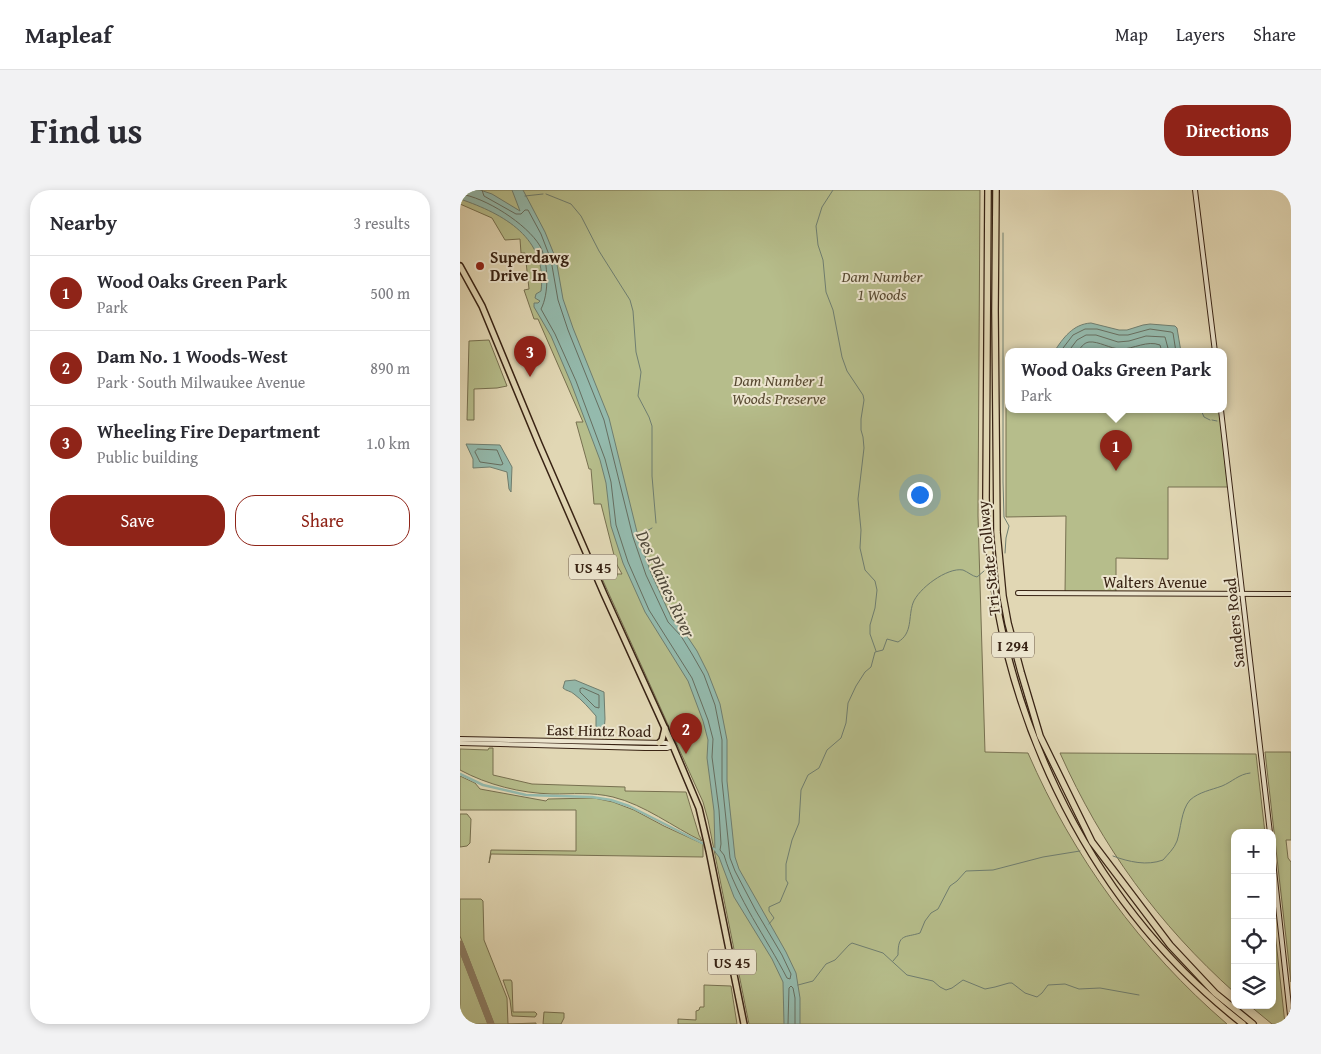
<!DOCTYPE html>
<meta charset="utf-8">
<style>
:root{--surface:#fff;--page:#f2f2f3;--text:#2b2b33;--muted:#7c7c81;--line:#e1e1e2;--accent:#8f2418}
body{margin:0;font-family:"Gentium Book Plus",serif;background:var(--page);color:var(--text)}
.controls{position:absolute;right:15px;bottom:15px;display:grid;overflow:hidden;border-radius:10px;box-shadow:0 2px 8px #0003}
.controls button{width:45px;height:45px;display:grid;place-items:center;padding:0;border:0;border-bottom:1px solid var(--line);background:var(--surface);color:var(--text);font:25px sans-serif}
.you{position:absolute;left:459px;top:304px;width:18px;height:18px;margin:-12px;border:4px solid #fff;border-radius:50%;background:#1a73e8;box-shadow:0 0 0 8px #1a73e833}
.badge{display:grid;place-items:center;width:32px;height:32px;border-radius:50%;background:var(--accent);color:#fff;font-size:16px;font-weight:700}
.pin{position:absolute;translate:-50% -41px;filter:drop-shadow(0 1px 2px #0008)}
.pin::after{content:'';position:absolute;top:26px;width:18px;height:15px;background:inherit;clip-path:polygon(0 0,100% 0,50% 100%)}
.popup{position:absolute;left:545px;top:158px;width:222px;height:65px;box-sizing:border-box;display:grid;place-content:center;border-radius:10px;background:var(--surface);filter:drop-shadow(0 1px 4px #0005);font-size:16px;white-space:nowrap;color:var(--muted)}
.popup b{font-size:19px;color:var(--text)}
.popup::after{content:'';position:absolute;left:50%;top:100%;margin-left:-10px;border:10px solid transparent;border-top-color:var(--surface)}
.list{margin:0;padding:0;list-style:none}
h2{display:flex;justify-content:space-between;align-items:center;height:65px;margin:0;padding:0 20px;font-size:21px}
h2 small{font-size:16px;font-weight:400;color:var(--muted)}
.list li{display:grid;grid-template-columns:32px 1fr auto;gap:15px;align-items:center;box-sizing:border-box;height:75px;padding:0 20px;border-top:1px solid var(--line)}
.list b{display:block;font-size:19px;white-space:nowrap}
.list p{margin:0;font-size:16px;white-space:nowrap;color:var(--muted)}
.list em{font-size:16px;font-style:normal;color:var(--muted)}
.actions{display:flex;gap:10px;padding:15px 20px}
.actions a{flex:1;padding:11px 0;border:1px solid var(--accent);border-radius:20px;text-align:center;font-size:18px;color:var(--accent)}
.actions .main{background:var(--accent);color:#fff}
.icon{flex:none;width:28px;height:28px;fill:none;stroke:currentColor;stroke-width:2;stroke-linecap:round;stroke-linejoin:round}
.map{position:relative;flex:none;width:831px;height:834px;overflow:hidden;border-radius:20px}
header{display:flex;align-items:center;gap:30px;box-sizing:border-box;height:70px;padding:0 25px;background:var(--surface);border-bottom:1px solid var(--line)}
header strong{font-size:24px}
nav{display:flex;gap:28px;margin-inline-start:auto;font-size:18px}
.intro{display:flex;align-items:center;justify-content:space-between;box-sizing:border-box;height:120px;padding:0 30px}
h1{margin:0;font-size:35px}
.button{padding:12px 22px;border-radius:20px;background:var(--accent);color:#fff;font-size:18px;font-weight:700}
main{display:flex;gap:30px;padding:0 30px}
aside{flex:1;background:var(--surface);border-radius:20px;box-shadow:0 2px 8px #0003}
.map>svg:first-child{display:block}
.green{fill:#b6bd8b;stroke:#777050}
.water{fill:#94baad;stroke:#6f7e70}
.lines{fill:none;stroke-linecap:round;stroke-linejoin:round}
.shore{stroke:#666e60;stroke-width:1}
.stream{stroke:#6f7e70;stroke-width:1}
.canal{stroke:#94baad;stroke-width:2.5}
.taxiway{stroke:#8c7d64;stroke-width:7}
.secondary-casing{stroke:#382314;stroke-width:6}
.primary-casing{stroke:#382314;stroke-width:8}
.highway-casing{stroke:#382314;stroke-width:8}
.secondary{stroke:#ece5ce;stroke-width:4}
.primary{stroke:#e1d7b4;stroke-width:5}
.highway{stroke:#e1d7b4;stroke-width:5.5}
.poi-dot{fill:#8f2418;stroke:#ece5ce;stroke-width:2}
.labels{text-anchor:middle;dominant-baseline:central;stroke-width:4;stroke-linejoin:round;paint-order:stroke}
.shield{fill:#ece5ce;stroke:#6e5d4c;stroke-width:1}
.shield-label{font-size:15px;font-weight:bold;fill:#382314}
.poi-label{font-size:16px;font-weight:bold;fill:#382314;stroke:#ece5ce;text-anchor:start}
.park-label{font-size:16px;font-style:italic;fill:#584a32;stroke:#ece5ce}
.street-label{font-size:16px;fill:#382314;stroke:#ece5ce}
.water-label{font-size:18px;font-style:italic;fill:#4f493a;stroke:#ece5ce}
</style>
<header>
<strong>Mapleaf</strong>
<nav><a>Map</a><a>Layers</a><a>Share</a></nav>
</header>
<div class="intro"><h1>Find us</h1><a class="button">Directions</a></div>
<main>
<aside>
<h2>Nearby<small>3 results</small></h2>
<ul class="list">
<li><span class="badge">1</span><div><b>Wood Oaks Green Park</b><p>Park</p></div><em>500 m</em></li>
<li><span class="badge">2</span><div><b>Dam No. 1 Woods-West</b><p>Park · South Milwaukee Avenue</p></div><em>890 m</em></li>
<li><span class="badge">3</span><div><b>Wheeling Fire Department</b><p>Public building</p></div><em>1.0 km</em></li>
</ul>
<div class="actions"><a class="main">Save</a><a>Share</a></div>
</aside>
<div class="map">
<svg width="831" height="834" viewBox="0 0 831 834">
<rect width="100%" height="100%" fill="#e1d7b4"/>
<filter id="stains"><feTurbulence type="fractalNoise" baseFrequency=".004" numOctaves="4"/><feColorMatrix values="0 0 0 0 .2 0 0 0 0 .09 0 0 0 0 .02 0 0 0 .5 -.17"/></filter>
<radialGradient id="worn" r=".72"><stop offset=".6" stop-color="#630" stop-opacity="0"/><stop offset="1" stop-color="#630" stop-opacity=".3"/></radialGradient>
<g class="green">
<path d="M0,0H520L518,326L525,562L568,563C613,667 681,760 767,834H289L248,630L243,612L140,384H162L156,373L141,314H134L131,279H129L116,232H123L78,129H74L64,100L69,99L65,63H61L60,49L45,50L32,28L0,14Z"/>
<polygon points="29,150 47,196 37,198 14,199 14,230 7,230 9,151"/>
<polygon points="548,180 548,220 759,220 768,297 708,297 708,369 656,368 656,403 605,403 606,326 546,327 546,181"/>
<path d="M29,558H33V585L72,594L165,597V601L226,602L239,645L242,651C213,637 185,615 153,607C132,602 112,604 92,604C60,603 28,595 0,580V559L28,560Z"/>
<polygon points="805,562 831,562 831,650 826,650 828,668 831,672 831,792"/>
<path d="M600,563L796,564L805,643H775V803C698,734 642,657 600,563Z"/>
<polygon points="0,586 15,593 20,599 86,611 88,609 134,608 153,612 174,620 204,636 243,654 243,667 31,664 29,673 31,660 116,661 116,620 0,620"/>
<polygon points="0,624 7,624 11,629 10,653 7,656 0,657"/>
<polygon points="0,709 21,709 23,711 24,750 47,808 48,834 76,833 76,834 34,834 0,746"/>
<polygon points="812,714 825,834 812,834 789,815 812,815"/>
<polygon points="0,762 28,834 0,834"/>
<polygon points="43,790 51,790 52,792 53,822 75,822 77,824 75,827 52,826 50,810"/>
<polygon points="244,795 271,796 277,834 218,834 218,829 236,830 236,821 239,820 240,817 244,817"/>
<polygon points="84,822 104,823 104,828 101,834 83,834"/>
</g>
<g class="water">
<path d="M0,0H20L32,4L60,21L52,0H63L85,42L96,69L103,109L113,138L149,228L178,346L191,383L212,429L225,443L237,461L248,483L260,514L267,550V591L275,667L279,679L326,762L336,783L340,808V834H324L323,792L312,769L274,707L259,667L255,662L254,621L247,568L248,550L243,531L228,491L185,422L163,373L151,336L146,293L140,270L111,193L91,146L74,117V113H78L80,111L75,108L76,104L81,101C88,48 44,24 0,9Z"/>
<path d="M631,133L659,140H667L683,135L690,134L715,136L717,138L721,162H594C603,148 613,134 631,133Z"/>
<polygon points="6,254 40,255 52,277 51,302 49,299 47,282 30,277 13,278 13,269"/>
<path d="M115,490L144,502L145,529L144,542H136V526C129,518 122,510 114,504C111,501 106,501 103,498L105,491Z"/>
</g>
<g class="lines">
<g class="shore">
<path d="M0,4C25,7 67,34 80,56C89,73 89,104 81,119L95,144L116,191L145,269L151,292L156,335L168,372L189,420L232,488L248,530L253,549L252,567L259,620L261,654L260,660L264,665C277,709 306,747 327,788L330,789L331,784L322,765L296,721L275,681L270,668L262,591V550L255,515L244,485L232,464L221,446L208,432L186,385L173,347L144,230L108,140L98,110L91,70L81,44L68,20H65L61,24H56L24,6L22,0"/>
<polyline points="600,162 613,145 625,139 637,139 659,145 668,145 690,139 711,142 713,143 716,162"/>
<polyline points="608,162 617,150 626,145 636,145 658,152 669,151 686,146 705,147 709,162"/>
<path d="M617,162C621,158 623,153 629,152C639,151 650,159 661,159C674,159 687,150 700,155L702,162"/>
<polygon points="18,259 37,260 43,274 41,275 20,272 15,262"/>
<polygon points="123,498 139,505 139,518 135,517 120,502 120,499"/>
<polyline points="328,834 329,798 331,796 333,798 335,808 335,834"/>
</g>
<g class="stream">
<polyline points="373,0 362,17 356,36 358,55 363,70 366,102 373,120 382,167 387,181 403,205 404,210 401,229 401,240 403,247 404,258 398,309 401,340 400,358 405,380 415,391 417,400 415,418 410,435 410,444 416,461"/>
<polyline points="86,4 111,14 121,26 139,61 170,110 173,121 176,162 181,182 178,206 189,227 192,236 192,286 196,333"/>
<polyline points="65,6 83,4"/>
<polyline points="543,43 543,292 544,327 549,336 546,348 545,363"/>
<polyline points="741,220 744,227 750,230"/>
<polyline points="752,230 757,231"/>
<polyline points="178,346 192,338"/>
<path d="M653,666C669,672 687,676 703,670C708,664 714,659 717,651C721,639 721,620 730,610C739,602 751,600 762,596C772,592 779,584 790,583"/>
<path d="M309,734L314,728L309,721V717L320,712L328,693L326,690V674L332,650L339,633L341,600L348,585L359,578L367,560L381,548L386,533L388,513L396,496L405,482L411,477L415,462L423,460L427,449L438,452C453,443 448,427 453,413C458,399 487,377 503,380C508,382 512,386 517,387L524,381"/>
<path d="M433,771L438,765C438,743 445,748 460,743L465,731L471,723L478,719L490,696L497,691L506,681L533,680L583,667L620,661"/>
<polyline points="338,795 353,791 366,774 375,770 389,755 392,753 423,763 447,785 473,791 480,797 486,800 492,798 503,790 525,799 535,797 549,793 552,793 565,803 577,807 582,803 588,795 605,794 619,799 640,798 679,805"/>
</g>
<polyline class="canal" points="0,584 23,595 66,605 132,607 151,610 169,616 258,661"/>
<polyline class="taxiway" points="0,754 31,834"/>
<g class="secondary-casing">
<g id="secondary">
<polyline points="735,0 755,162"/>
<polyline points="761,220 810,643"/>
<polyline points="558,403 831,404"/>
<polyline points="0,549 206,553 212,555"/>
<polyline points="0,553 185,558 207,558 213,556"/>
<polyline points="812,662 831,834"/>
</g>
</g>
<g class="primary-casing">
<g id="primary">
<polyline points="0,76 22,116 79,254 144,404 213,556 239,618 249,661 284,834"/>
<polyline points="199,553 202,550 205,538"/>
</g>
</g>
<g class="highway-casing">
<g id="highway">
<path d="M528,0L526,308C532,510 623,709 783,834"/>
<polyline points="536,0 535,121 537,342 543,406 548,433 561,482 580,546 632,652 710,755 755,803 793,834"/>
</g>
</g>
<use href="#secondary" class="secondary"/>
<use href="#primary" class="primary"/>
<use href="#highway" class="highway"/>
</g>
<circle class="poi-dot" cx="20" cy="76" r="5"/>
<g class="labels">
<g class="shield">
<rect x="109" y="364.5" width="48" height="25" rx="4"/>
<rect x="532" y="442.5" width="42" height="25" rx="4"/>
<rect x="248" y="759.5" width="48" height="25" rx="4"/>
</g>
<g class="shield-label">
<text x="133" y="377">US 45</text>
<text x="553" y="455">I 294</text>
<text x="272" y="772">US 45</text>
</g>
<g class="poi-label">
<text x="30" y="67">Superdawg<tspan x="30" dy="18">Drive In</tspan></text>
</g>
<g class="park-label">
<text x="422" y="86">Dam Number<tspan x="422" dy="18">1 Woods</tspan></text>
<text x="319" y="190">Dam Number 1<tspan x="319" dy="18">Woods Preserve</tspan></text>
</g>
<g class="street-label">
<text transform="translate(528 368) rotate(-96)">Tri-State Tollway</text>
<text x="695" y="392">Walters Avenue</text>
<text transform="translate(774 433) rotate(-96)">Sanders Road</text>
<text transform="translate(139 540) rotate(1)">East Hintz Road</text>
</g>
<g class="water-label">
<text transform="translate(206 394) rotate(65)">Des Plaines River</text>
</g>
</g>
<rect width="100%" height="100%" filter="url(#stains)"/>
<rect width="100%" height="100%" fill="url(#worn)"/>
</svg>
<div class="controls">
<button>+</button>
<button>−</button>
<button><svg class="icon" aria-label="locate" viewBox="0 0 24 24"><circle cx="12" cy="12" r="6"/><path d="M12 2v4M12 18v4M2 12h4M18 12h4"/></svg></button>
<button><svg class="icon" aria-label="layers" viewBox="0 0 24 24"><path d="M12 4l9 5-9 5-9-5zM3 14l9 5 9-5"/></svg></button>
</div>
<div class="you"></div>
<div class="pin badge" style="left:656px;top:281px">1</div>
<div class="popup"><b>Wood Oaks Green Park</b>Park</div>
<div class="pin badge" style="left:226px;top:564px">2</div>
<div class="pin badge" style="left:70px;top:187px">3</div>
</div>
</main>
